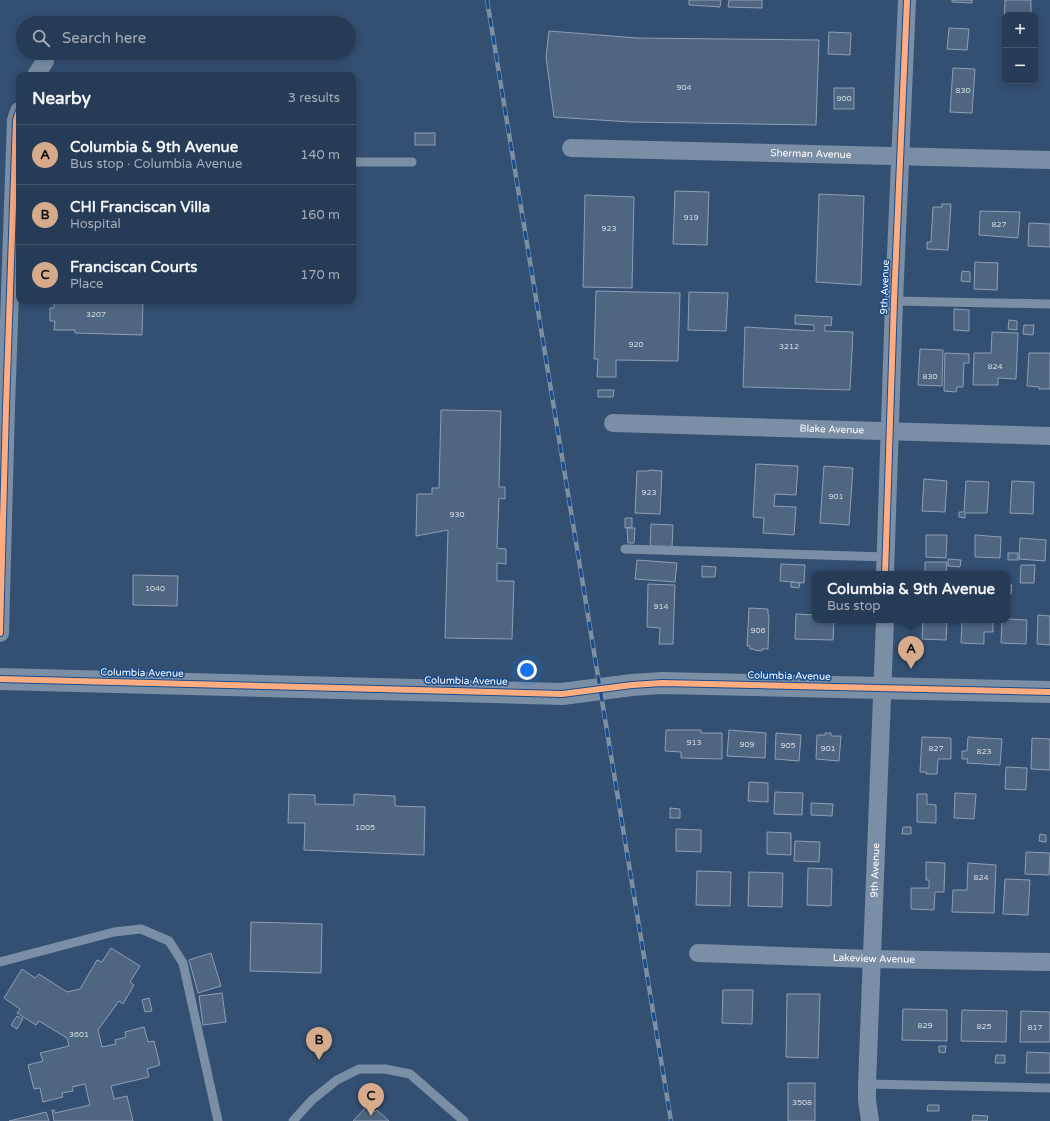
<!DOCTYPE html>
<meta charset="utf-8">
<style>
:root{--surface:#263b55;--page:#2e425b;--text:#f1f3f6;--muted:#a4adb9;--line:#42556c;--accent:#d6ab8b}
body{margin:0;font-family:"Varela Round",sans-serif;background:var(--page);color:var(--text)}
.controls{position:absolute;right:12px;top:12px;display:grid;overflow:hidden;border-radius:8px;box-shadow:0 2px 10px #0003}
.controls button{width:36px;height:36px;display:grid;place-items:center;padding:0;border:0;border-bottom:1px solid var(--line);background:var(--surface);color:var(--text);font:20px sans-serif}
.you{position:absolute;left:527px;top:670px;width:14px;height:14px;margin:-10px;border:3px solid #fff;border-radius:50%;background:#1a73e8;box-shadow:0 0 0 6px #1a73e833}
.badge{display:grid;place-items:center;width:26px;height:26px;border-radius:50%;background:var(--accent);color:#111;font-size:13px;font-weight:700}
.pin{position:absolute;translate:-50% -33px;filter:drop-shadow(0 1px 2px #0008)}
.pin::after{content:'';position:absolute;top:21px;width:14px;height:12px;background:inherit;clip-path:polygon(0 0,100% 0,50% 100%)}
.popup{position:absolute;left:812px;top:571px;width:198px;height:52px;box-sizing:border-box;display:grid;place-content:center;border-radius:8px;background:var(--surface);filter:drop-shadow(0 1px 3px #0005);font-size:13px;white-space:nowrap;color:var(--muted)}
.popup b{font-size:15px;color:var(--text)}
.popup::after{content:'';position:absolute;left:50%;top:100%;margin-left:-8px;border:8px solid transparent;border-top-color:var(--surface)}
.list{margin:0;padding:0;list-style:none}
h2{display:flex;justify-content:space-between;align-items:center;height:52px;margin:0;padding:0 16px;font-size:17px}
h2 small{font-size:13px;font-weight:400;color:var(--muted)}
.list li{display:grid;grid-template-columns:26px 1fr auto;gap:12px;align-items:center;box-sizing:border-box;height:60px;padding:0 16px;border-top:1px solid var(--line)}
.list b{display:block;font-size:15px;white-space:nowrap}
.list p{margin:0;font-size:13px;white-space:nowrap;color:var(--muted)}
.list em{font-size:13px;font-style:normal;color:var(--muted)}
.icon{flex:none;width:22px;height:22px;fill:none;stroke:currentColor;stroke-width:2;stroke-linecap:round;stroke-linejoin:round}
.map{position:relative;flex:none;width:1050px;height:1121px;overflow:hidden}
.search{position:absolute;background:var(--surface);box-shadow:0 2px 10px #0003;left:16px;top:16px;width:340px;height:44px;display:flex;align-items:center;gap:10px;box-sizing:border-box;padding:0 14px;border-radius:22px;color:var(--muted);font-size:15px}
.panel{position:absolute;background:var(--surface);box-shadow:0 2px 10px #0003;left:16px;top:72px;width:340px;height:232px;border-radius:8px}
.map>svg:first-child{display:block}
.building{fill:#4f6682;stroke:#8e9fb4}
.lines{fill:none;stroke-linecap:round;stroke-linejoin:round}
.service{stroke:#7a8fa6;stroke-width:9}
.minor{stroke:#7a8fa6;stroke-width:18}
.tertiary{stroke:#7a8fa6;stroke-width:22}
.rail-casing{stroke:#7b8fa4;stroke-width:4.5}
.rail{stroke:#184c8c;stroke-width:3;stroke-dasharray:9;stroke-linecap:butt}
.cycleway-casing{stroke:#184c8c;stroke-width:8}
.cycleway{stroke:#ffac80;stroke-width:6}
.labels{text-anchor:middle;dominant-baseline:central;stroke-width:3;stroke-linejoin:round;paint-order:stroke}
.number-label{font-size:8px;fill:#d3d9e0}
.street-label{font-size:10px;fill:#fff;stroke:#184c8c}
</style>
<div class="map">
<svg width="1050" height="1121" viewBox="0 0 1050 1121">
<rect width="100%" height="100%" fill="#334f71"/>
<g class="building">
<polygon points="689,0 721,0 720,7 689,5"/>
<polygon points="729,0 762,0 762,8 728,7"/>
<polygon points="952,0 972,0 972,3 952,2"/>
<polygon points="1005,0 1031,0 1031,15 1005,15 1005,23 1004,23"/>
<polygon points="949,28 969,29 967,50 947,49"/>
<polygon points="549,31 637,38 819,40 816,125 630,122 554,117 546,57"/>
<polygon points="829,32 851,33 850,55 828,54"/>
<polygon points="953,68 975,69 972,113 950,112"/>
<rect x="834" y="88" width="20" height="21"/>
<rect x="415" y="133" width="20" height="12"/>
<polygon points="675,191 709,192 707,245 673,244"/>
<polygon points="819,194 864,196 861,285 816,282"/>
<polygon points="585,195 634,197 632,288 583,287"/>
<polygon points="942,204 951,204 948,250 927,249 927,242 931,242 933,207 942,207"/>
<polygon points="980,211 1020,212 1018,238 979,235"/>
<polygon points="1029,223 1050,224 1050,247 1028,246"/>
<polygon points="975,262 998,263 997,290 974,289"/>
<polygon points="962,271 970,272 970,282 961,281"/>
<polygon points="596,291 680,293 678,361 616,360 616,377 597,377 598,359 594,359"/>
<polygon points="689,292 728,293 726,331 688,330"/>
<polygon points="54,301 143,301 142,335 75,333 75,330 54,330 55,321 50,321 50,308 54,308"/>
<polygon points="954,309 969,310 969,331 954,330"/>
<polygon points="795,315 832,317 831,326 825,325 825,331 853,332 850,390 743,387 745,327 814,331 814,325 795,324"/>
<polygon points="1009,320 1017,321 1017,330 1008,329"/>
<polygon points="1024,325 1034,325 1033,335 1023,334"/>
<polygon points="992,332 1018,333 1016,379 998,378 998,385 973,385 974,353 991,353"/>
<polygon points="920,349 943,350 942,386 918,385"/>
<polygon points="945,353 969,354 969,363 964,363 963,387 957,387 956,392 944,391"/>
<polygon points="1029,353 1050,353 1050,389 1039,389 1039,387 1027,386"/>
<polygon points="598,390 614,390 613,397 598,397"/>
<polygon points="441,410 501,411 499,487 505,487 505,499 499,498 497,548 506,549 506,564 497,563 497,581 514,581 512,639 445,638 448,530 416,536 417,494 432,494 432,488 439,488"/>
<polygon points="756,464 798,466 796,495 775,494 774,506 796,507 794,535 763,533 764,518 753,517"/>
<polygon points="824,466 853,468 849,525 820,523"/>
<polygon points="649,470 662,471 660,514 635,513 637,471 649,471"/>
<polygon points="924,479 947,481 945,512 922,511"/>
<polygon points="966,481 989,482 987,513 965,513 965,518 959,517 959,512 964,512"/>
<polygon points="1012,481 1034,482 1033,514 1010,513"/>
<polygon points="625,518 632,518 632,527 625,528"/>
<polygon points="651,524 673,525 672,547 650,546"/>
<polygon points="627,528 635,528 634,543 628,543"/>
<polygon points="926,535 947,535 946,558 926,557"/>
<polygon points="975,535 1001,537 1000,558 975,557"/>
<polygon points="1020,538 1046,540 1045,561 1019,559"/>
<rect x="1008" y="553" width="10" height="7"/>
<polygon points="948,559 961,560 960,567 948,566"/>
<polygon points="637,560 677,563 675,582 635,579"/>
<polygon points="925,562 947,562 946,574 925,574"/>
<polygon points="781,564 805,565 804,583 780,581"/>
<polygon points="1021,565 1035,565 1034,583 1020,583"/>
<polygon points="702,566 716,567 715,577 702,577"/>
<polygon points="133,575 178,576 177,606 133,605"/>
<polygon points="791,582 800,583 799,588 791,587"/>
<polygon points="648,584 675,585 673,644 659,644 660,628 647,627"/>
<polygon points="1007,585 1012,585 1011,594 1007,593"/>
<polygon points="749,608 768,609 768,614 769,615 768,649 762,649 762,651 754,650 754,649 750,649 750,646 747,646"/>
<polygon points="815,612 815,620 834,620 833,640 795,639 796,614 815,615"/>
<polygon points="1038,615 1050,616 1050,645 1037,644"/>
<polygon points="1007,619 1027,620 1026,644 1001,643 1002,620"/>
<polygon points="923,620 947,620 946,640 922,639"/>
<polygon points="962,620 993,620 993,632 984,632 984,644 961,643"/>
<polygon points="666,730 701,730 701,733 722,733 722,759 681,758 681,752 665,751"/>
<polygon points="729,730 766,733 765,758 727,756"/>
<polygon points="776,733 801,735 799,761 775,759"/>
<polygon points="825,733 831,733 831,736 841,736 839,761 816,759 817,735 825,735"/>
<polygon points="922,737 951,738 951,759 938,759 937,774 926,774 926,772 920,772"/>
<polygon points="968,737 1002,739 1000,765 967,763 968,759 962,759 962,751 967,751"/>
<polygon points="1032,738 1050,739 1050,770 1031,769"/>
<polygon points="1006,767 1027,768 1026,790 1005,789"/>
<polygon points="749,782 768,783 768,802 748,801"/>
<polygon points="775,792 803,793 802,815 774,814"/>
<polygon points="955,793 976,794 974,819 954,818"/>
<polygon points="289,794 315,795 315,804 354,805 354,794 395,796 395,806 425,807 424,855 304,850 305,823 288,823"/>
<polygon points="917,794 927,794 927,804 936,805 936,823 917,822"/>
<polygon points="811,803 833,804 832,816 811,815"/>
<polygon points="670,808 680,809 680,818 670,818"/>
<polygon points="903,827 911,827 911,834 902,834"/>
<polygon points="676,829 701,830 701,852 676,851"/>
<polygon points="767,832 791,833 791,855 767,854"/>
<polygon points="1040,834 1046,835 1046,842 1039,841"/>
<polygon points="795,841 820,842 819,862 794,861"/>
<polygon points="1026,852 1050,853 1049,875 1025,874"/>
<polygon points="926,862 945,863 944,892 935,892 934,910 911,909 911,888 929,888 929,880 926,880"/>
<polygon points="968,863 996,865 994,913 952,912 953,890 967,890"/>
<polygon points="808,868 832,869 831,906 807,905"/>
<polygon points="697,871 731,872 730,906 696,905"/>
<polygon points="749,872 783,873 782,907 748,906"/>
<polygon points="1005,879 1030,880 1028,915 1003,914"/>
<polygon points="251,922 322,924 321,973 250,971"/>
<polygon points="111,948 140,966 130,982 134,985 123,1004 119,1001 98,1030 102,1047 116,1044 115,1040 126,1037 125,1032 144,1027 148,1042 154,1041 160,1065 147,1069 149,1077 111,1086 114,1099 127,1096 133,1121 54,1121 52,1110 54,1110 55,1113 90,1105 85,1084 72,1087 73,1091 62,1093 63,1097 43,1102 40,1088 34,1089 28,1065 43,1061 40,1053 69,1046 67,1038 39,1021 36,1025 17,1013 20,1009 4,998 22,969 35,978 39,974 67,992 80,989 97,960 102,962"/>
<polygon points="211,953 221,986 198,993 189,960"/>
<polygon points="723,990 753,990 752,1024 722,1023"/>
<polygon points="222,993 226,1022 203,1025 199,996"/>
<polygon points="787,994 820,994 818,1058 786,1057"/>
<polygon points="149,998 152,1011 145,1012 142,1000"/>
<polygon points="903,1009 947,1010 947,1041 902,1040"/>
<polygon points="962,1010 1007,1011 1006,1042 961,1041"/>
<polygon points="1021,1011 1050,1012 1050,1042 1020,1042"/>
<polygon points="17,1016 23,1019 17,1029 11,1025"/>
<polygon points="939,1046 946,1046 945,1053 939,1052"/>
<polygon points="1027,1052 1050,1053 1050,1073 1026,1073"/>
<polygon points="996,1055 1005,1055 1005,1063 995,1063"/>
<rect x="788" y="1083" width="27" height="38"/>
<polygon points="368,1105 375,1112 377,1110 389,1121 353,1121"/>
<polygon points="928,1105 939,1105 939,1111 927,1111"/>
<polygon points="46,1112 49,1121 9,1121"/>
<polygon points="973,1115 988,1116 987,1121 972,1121"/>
</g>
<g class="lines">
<g class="service">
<polyline points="353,162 412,162"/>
<polyline points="894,301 1050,304"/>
<polyline points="625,549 886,557"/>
<polyline points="0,962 114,932 141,929 169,941 183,963 218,1121"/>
<polyline points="867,1084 1050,1088"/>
<polyline points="293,1121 312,1100 337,1080 359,1069 385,1069 410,1074 464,1121"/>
</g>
<g class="minor">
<polyline points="36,75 45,61"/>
<path id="s1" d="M571,148L1050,160"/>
<path id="s2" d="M613,423L1050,436"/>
<polyline points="885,574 894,301 907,0"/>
<polyline points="0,633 6,407 16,120 19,111"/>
<path id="s3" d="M698,953L871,959L1050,962"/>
<path id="s4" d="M870,1121L867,1100V1084L885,620"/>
</g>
<polyline class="tertiary" points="0,679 562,694 632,685 662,683 1050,692"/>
<g class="rail-casing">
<polyline id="rail" points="487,0 671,1121"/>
</g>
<use href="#rail" class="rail"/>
<g class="cycleway-casing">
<g id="cycleway">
<polyline points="885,574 894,301 907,0"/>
<polyline points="0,633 6,407 16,120 19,111"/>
<polyline points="0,679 562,694 632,685 662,683 1050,692"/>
</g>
</g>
<use href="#cycleway" class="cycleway"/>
</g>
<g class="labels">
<g class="number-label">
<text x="684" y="87">904</text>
<text x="963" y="90">830</text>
<text x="844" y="98">900</text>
<text x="691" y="217">919</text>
<text x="999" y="224">827</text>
<text x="609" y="228">923</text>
<text x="96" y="314">3207</text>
<text x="636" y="344">920</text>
<text x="789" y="346">3212</text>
<text x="995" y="366">824</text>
<text x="930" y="376">830</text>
<text x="649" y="492">923</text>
<text x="836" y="496">901</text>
<text x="457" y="514">930</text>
<text x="155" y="588">1040</text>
<text x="661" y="606">914</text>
<text x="758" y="630">906</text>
<text x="694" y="742">913</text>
<text x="747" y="744">909</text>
<text x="788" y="745">905</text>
<text x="828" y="748">901</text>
<text x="936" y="748">827</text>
<text x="984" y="751">823</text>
<text x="365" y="827">1005</text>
<text x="981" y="877">824</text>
<text x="925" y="1025">829</text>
<text x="984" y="1026">825</text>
<text x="1035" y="1027">817</text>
<text x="79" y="1034">3601</text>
<text x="802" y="1102">3508</text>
</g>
<g class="street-label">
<text stroke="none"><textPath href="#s1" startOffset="240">Sherman Avenue</textPath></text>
<text transform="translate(885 287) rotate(-88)">9th Avenue</text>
<text stroke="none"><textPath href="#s2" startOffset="219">Blake Avenue</textPath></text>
<text transform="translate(142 673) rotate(1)">Columbia Avenue</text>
<text transform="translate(789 676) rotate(1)">Columbia Avenue</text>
<text transform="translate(466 681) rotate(1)">Columbia Avenue</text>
<text stroke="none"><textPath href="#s4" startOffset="251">9th Avenue</textPath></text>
<text stroke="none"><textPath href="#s3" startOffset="176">Lakeview Avenue</textPath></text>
</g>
</g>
</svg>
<div class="controls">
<button>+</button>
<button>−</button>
</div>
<div class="you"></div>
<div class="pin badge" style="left:911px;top:669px">A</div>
<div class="popup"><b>Columbia &amp; 9th Avenue</b>Bus stop</div>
<div class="pin badge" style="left:319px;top:1060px">B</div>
<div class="pin badge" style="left:371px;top:1116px">C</div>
<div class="search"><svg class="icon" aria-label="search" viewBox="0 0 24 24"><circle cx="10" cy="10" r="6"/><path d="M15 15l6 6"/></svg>Search here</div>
<section class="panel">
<h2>Nearby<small>3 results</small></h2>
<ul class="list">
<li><span class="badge">A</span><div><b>Columbia &amp; 9th Avenue</b><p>Bus stop · Columbia Avenue</p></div><em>140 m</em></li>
<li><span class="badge">B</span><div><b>CHI Franciscan Villa</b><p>Hospital</p></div><em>160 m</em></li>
<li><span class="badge">C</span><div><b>Franciscan Courts</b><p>Place</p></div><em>170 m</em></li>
</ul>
</section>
</div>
